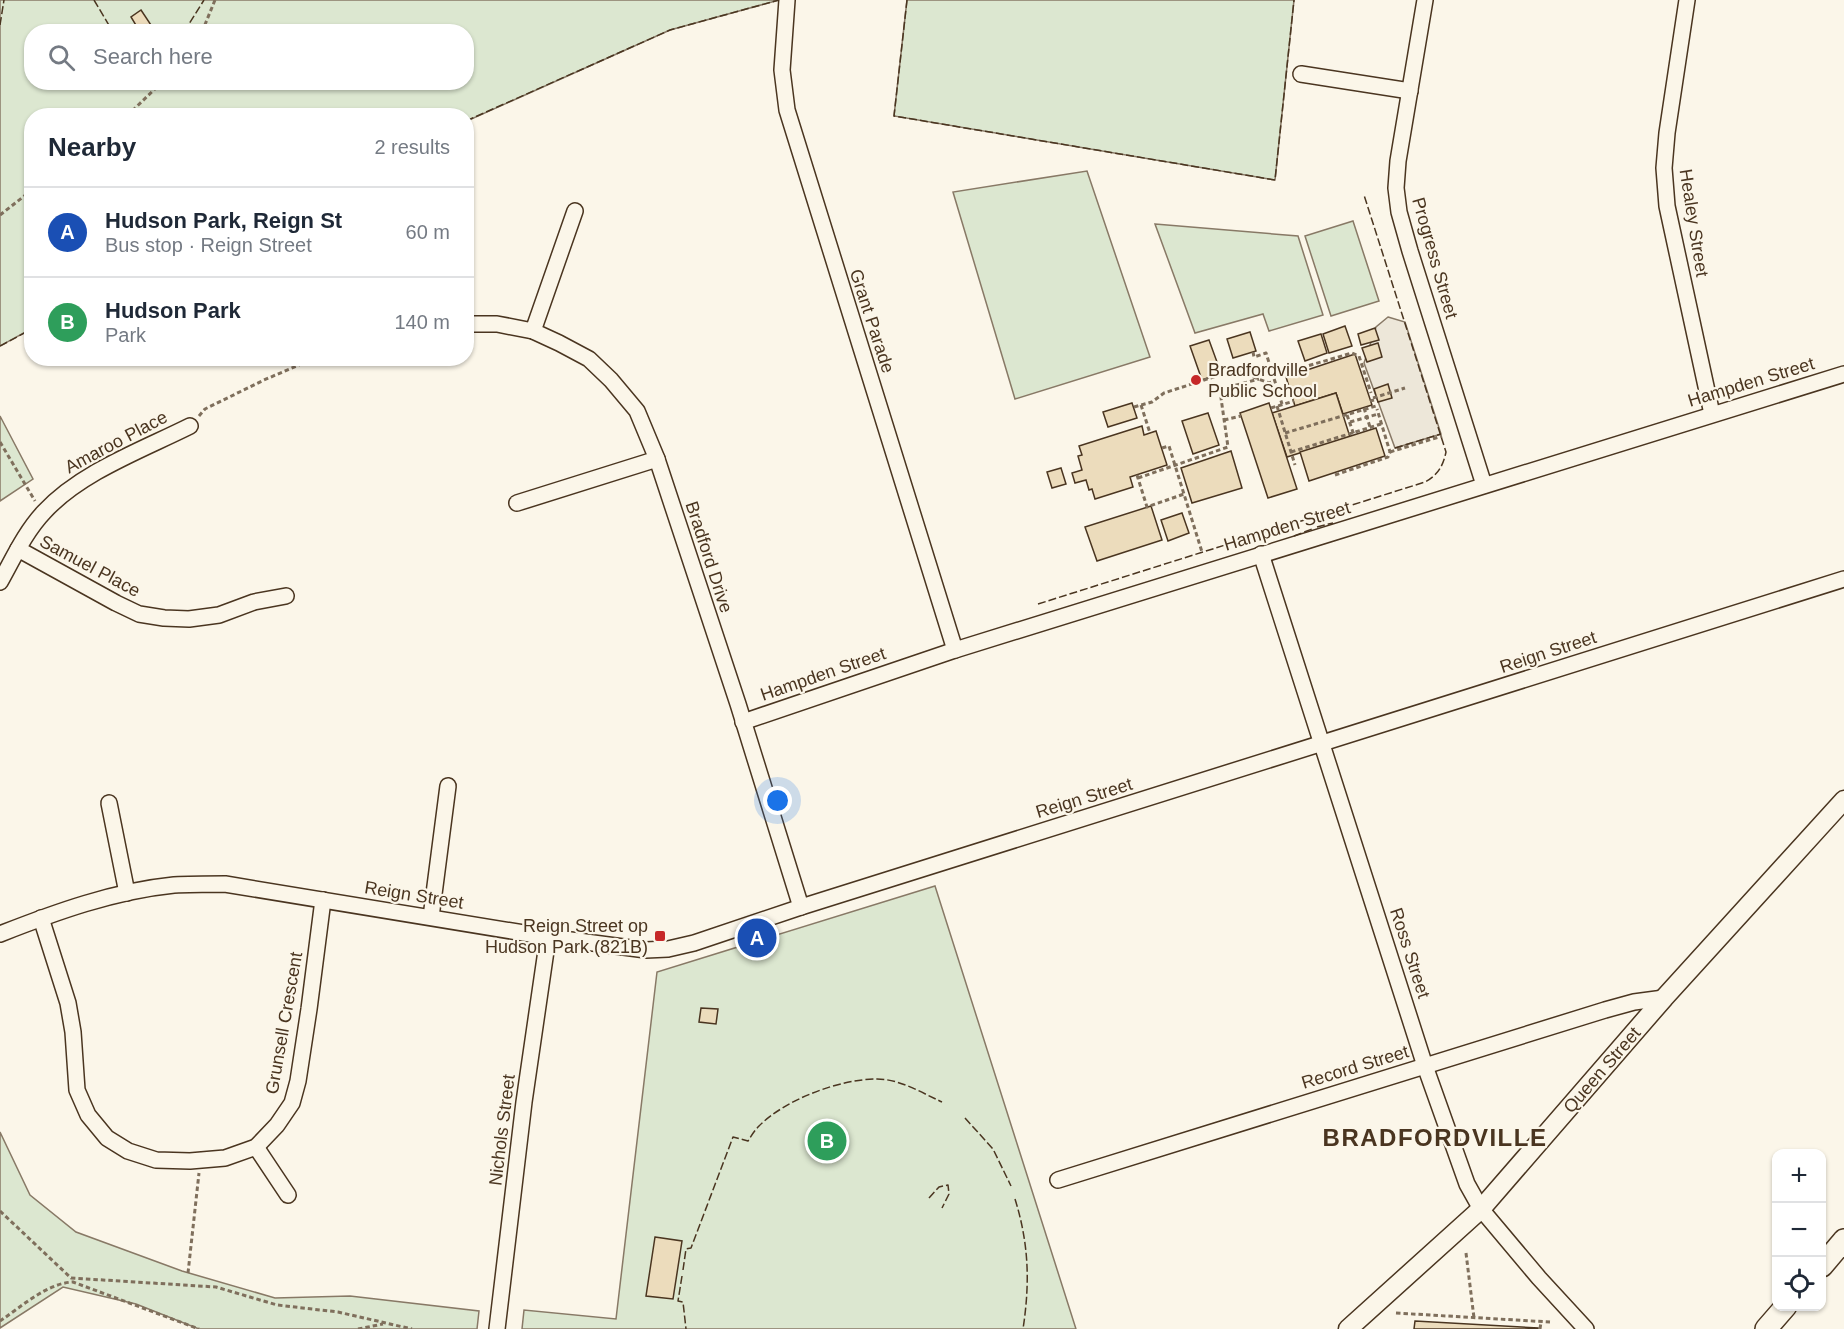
<!DOCTYPE html>
<meta charset="utf-8">
<style>
:root{--surface:#fff;--page:#f6f6f7;--text:#1f2937;--muted:#747a83;--line:#e0e1e3;--accent:#c62828}
body{margin:0;font-family:Arial,sans-serif;background:var(--page);color:var(--text)}
.controls{position:absolute;right:18px;bottom:18px;display:grid;overflow:hidden;border-radius:12px;box-shadow:0 2px 4px #0004}
.controls button{width:54px;height:54px;display:grid;place-items:center;padding:0;border:0;border-bottom:2px solid var(--line);background:var(--surface);color:var(--text);font:30px sans-serif}
.you{position:absolute;left:778px;top:801px;width:21px;height:21px;margin:-15px;border:4px solid #fff;border-radius:50%;background:#1a73e8;box-shadow:0 0 0 9px #1a73e833}
.badge{display:grid;place-items:center;width:39px;height:39px;border-radius:50%;background:var(--accent);color:#fff;font-size:20px;font-weight:700}
.pin{position:absolute;translate:-50% -50%;border:3px solid #fff;box-shadow:0 2px 6px #0006}
.list{margin:0;padding:0;list-style:none}
h2{display:flex;justify-content:space-between;align-items:center;height:78px;margin:0;padding:0 24px;font-size:26px}
h2 small{font-size:20px;font-weight:400;color:var(--muted)}
.list li{display:grid;grid-template-columns:39px 1fr auto;gap:18px;align-items:center;box-sizing:border-box;height:90px;padding:0 24px;border-top:2px solid var(--line)}
.list b{display:block;font-size:22px;white-space:nowrap}
.list p{margin:0;font-size:20px;white-space:nowrap;color:var(--muted)}
.list em{font-size:20px;font-style:normal;color:var(--muted)}
.icon{flex:none;width:33px;height:33px;fill:none;stroke:currentColor;stroke-width:2;stroke-linecap:round;stroke-linejoin:round}
.map{position:relative;flex:none;width:1844px;height:1329px;overflow:hidden}
.search{position:absolute;background:var(--surface);box-shadow:0 2px 4px #0004;left:24px;top:24px;width:450px;height:66px;display:flex;align-items:center;gap:15px;box-sizing:border-box;padding:0 21px;border-radius:24px;color:var(--muted);font-size:22px}
.panel{position:absolute;background:var(--surface);box-shadow:0 2px 4px #0004;left:24px;top:108px;width:450px;height:258px;border-radius:24px}
.map>svg:first-child{display:block}
.green{fill:#dce7d0;stroke:#887966;stroke-width:1.5;fill-rule:evenodd}
.parking{fill:#ede7d9;stroke:#887966;stroke-width:1.5}
.building{fill:#ecdcbc;stroke:#4a3520;stroke-width:1.5}
.lines{fill:none;stroke-linecap:round;stroke-linejoin:round}
.minor-casing{stroke:#4a3520;stroke-width:18}
.tertiary-casing{stroke:#4a3520;stroke-width:21}
.secondary-casing{stroke:#4a3520;stroke-width:24}
.path{stroke:#7f6f5c;stroke-width:3;stroke-dasharray:4.5 3;stroke-linecap:butt}
.minor{stroke:#fbf6e9;stroke-width:15}
.tertiary{stroke:#fbf6e9;stroke-width:18}
.secondary{stroke:#fbf6e9;stroke-width:21}
.fence{stroke:#4a3520;stroke-width:1.5;stroke-dasharray:8 3;stroke-linecap:butt}
.poi-dot{fill:#c62828;stroke:#fbf6e9;stroke-width:2}
.labels{text-anchor:middle;dominant-baseline:central;stroke-width:4.5;stroke-linejoin:round;paint-order:stroke}
.street-label{font-size:18px;fill:#4a3520;stroke:#fbf6e9}
.poi-label{font-size:18px;fill:#4a3520;stroke:#fbf6e9;text-anchor:start}
.district-label{font-size:24px;font-weight:bold;letter-spacing:1.5px;fill:#4a3520;stroke:#fbf6e9}
</style>
<div class="map">
<svg width="1844" height="1329" viewBox="0 0 1844 1329">
<rect width="100%" height="100%" fill="#fbf6e9"/>
<g class="green">
<path d="M0,0H779L670,30L467,121L466,116H32L31,329L0,346ZM32,32H466V82H32Z"/>
<polygon points="907,0 1294,0 1275,180 894,116"/>
<polygon points="1087,171 1150,357 1015,399 953,192"/>
<polygon points="1353,221 1379,301 1331,316 1305,236"/>
<polygon points="1155,224 1298,236 1323,315 1269,331 1263,314 1195,333"/>
<polygon points="0,416 33,479 0,501"/>
<polygon points="935,886 1076,1329 522,1329 524,1310 616,1319 657,972"/>
<polygon points="0,1132 30,1195 76,1232 182,1271 275,1298 350,1296 479,1311 477,1329 199,1329 136,1304 63,1287 0,1328"/>
</g>
<polygon class="parking" points="1388,317 1405,322 1441,434 1395,448 1364,363 1376,327"/>
<g class="building">
<polygon points="141,10 153,28 148,32 140,32 131,17"/>
<polygon points="1345,326 1352,346 1329,353 1323,334"/>
<polygon points="1375,328 1379,340 1361,345 1358,334"/>
<polygon points="1250,332 1256,351 1233,358 1227,339"/>
<polygon points="1321,334 1327,353 1305,361 1298,341"/>
<polygon points="1209,340 1221,373 1202,380 1190,346"/>
<polygon points="1378,343 1382,357 1367,362 1362,348"/>
<polygon points="1355,354 1372,405 1343,414 1336,393 1295,406 1286,377"/>
<polygon points="1388,384 1392,398 1378,402 1374,389"/>
<polygon points="1336,393 1350,437 1287,457 1272,413"/>
<polygon points="1132,403 1137,418 1108,427 1103,412"/>
<polygon points="1269,403 1297,489 1268,498 1240,413"/>
<polygon points="1208,413 1219,445 1193,454 1182,421"/>
<polygon points="1142,426 1144,435 1156,431 1167,465 1130,477 1133,487 1095,499 1092,489 1089,490 1086,480 1075,483 1072,473 1082,470 1078,456 1082,455 1079,446"/>
<polygon points="1376,428 1385,456 1309,481 1300,452"/>
<polygon points="1231,451 1242,488 1192,503 1181,468"/>
<polygon points="1061,468 1066,484 1052,488 1047,472"/>
<polygon points="1151,506 1162,540 1097,561 1085,527"/>
<polygon points="1182,513 1189,533 1168,541 1161,520"/>
<polygon points="701,1008 718,1009 716,1024 699,1022"/>
<polygon points="655,1237 682,1241 673,1299 646,1296"/>
<polygon points="1415,1321 1538,1328 1538,1329 1414,1329"/>
</g>
<g class="lines">
<g class="minor-casing">
<g id="minor">
<polyline points="787,0 782,70 787,110 955,650"/>
<polyline points="1425,0 1398,161 1396,188 1399,212 1410,251 1484,485"/>
<polyline points="1687,0 1667,133 1664,168 1667,206 1712,414"/>
<polyline points="1301,74 1410,91"/>
<polyline points="466,324 497,324 533,331 559,343 589,359 611,380 637,411 657,459 738,704 801,907"/>
<polyline points="533,331 575,211"/>
<polyline points="517,503 657,459"/>
<polyline points="18,549 116,603 139,614 164,618 189,619 219,615 254,602 286,596"/>
<polyline points="1261,554 1425,1066 1467,1184 1481,1209 1539,1278 1586,1329"/>
<path d="M0,582C13,559 25,532 44,512C81,472 142,450 190,426"/>
<polyline points="743,722 955,650 1844,374"/>
<polyline points="109,803 127,893"/>
<polyline points="431,917 448,786"/>
<polyline points="41,918 68,1003 73,1032 77,1090 88,1115 107,1138 128,1151 156,1160 190,1161 225,1158 256,1147 277,1125 292,1103 298,1081 309,1009 323,900"/>
<path d="M0,934C56,912 114,891 174,885C191,884 208,884 225,884L548,937L646,950L668,949L694,943L801,907L1844,579"/>
<polyline points="256,1147 288,1195"/>
<polyline points="1058,1180 1605,1010 1634,1002 1664,998"/>
<polyline points="497,1329 524,1102 548,937"/>
</g>
</g>
<g class="tertiary-casing">
<polyline id="tertiary" points="1348,1329 1481,1209 1664,998 1844,800"/>
</g>
<g class="secondary-casing">
<g id="secondary">
<polyline points="1822,1266 1844,1240"/>
<polyline points="1766,1329 1786,1306"/>
</g>
</g>
<g class="path">
<polyline points="202,32 215,0"/>
<polyline points="127,116 162,82"/>
<polyline points="0,215 32,190"/>
<polyline points="1253,352 1254,357 1266,353 1282,404"/>
<polyline points="1273,376 1352,353 1359,356 1371,393"/>
<polyline points="1373,398 1405,388"/>
<polyline points="1370,401 1374,400"/>
<polyline points="1141,405 1150,433"/>
<polyline points="1277,406 1295,465"/>
<polyline points="1134,407 1152,402 1164,393 1235,370 1269,383 1274,381"/>
<polyline points="1271,408 1294,401"/>
<polyline points="1364,408 1370,427"/>
<polyline points="1347,415 1354,435"/>
<polyline points="199,416 205,409 264,380 315,358"/>
<polyline points="1224,420 1241,416"/>
<polyline points="1350,422 1378,414"/>
<polyline points="1285,433 1376,406"/>
<polyline points="0,442 35,501"/>
<polyline points="1162,448 1169,446 1202,552"/>
<polyline points="1291,452 1381,424"/>
<polyline points="1390,452 1442,436"/>
<polyline points="1137,475 1147,507 1184,494"/>
<polyline points="1335,475 1388,457 1390,452 1377,409"/>
<polyline points="1138,478 1228,447 1221,398 1229,387 1259,379"/>
<polyline points="0,1211 71,1278 216,1287 277,1305 338,1312 412,1329"/>
<polyline points="1466,1253 1474,1318"/>
<polyline points="188,1273 199,1173"/>
<polyline points="1396,1313 1550,1322"/>
<path d="M0,1321C21,1307 47,1283 73,1282L199,1329"/>
<polyline points="358,1329 383,1324"/>
<polyline points="1540,1329 1541,1322"/>
</g>
<use href="#minor" class="minor"/>
<use href="#tertiary" class="tertiary"/>
<use href="#secondary" class="secondary"/>
<g class="fence">
<polyline points="94,0 113,32"/>
<polyline points="907,0 894,116 1275,180 1294,0"/>
<polyline points="0,25 4,0"/>
<polyline points="184,32 204,0"/>
<polyline points="466,121 670,30 779,0"/>
<polyline points="0,346 32,329"/>
<polyline points="1395,448 1441,434"/>
<polyline points="1317,527 1333,523"/>
<polyline points="1294,536 1312,529"/>
<path d="M1038,604L1425,482C1438,475 1443,466 1446,452L1364,195"/>
<polyline points="965,1118 993,1149 1011,1186"/>
<polyline points="929,1198 939,1187 948,1185 949,1194 942,1208"/>
<path d="M1015,1199C1029,1244 1030,1283 1023,1329"/>
<path d="M683,1270L686,1249L691,1248L733,1137L748,1141C751,1136 755,1130 759,1126C786,1099 840,1079 877,1079C900,1079 922,1093 942,1102"/>
<polyline points="682,1276 678,1301 683,1302 686,1329"/>
</g>
</g>
<g class="poi-dot">
<circle cx="1196" cy="380" r="6"/>
<rect x="654" y="930" width="12" height="12" rx="3"/>
</g>
<g class="labels">
<g class="street-label">
<text transform="translate(1694 223) rotate(81)">Healey Street</text>
<text transform="translate(1435 258) rotate(74)">Progress Street</text>
<text transform="translate(872 321) rotate(72)">Grant Parade</text>
<text transform="translate(1751 382) rotate(-17)">Hampden Street</text>
<text transform="translate(116 442) rotate(-28)">Amaroo Place</text>
<text transform="translate(1287 526) rotate(-17)">Hampden Street</text>
<text transform="translate(709 557) rotate(72)">Bradford Drive</text>
<text transform="translate(90 566) rotate(28)">Samuel Place</text>
<text transform="translate(1548 652) rotate(-18)">Reign Street</text>
<text transform="translate(823 674) rotate(-19)">Hampden Street</text>
<text transform="translate(1084 798) rotate(-17)">Reign Street</text>
<text transform="translate(414 895) rotate(9)">Reign Street</text>
<text transform="translate(1410 953) rotate(72)">Ross Street</text>
<text transform="translate(284 1023) rotate(-80)">Grunsell Crescent</text>
<text transform="translate(1355 1067) rotate(-17)">Record Street</text>
<text transform="translate(1602 1070) rotate(-49)">Queen Street</text>
<text transform="translate(502 1130) rotate(-83)">Nichols Street</text>
</g>
<g class="poi-label">
<text x="1208" y="370">Bradfordville<tspan x="1208" dy="21">Public School</tspan></text>
<text x="648" y="926" text-anchor="end">Reign Street op<tspan x="648" dy="21">Hudson Park (821B)</tspan></text>
</g>
<g class="district-label">
<text x="1435" y="1137">BRADFORDVILLE</text>
</g>
</g>
</svg>
<div class="controls">
<button>+</button>
<button>−</button>
<button><svg class="icon" aria-label="locate" viewBox="0 0 24 24"><circle cx="12" cy="12" r="6"/><path d="M12 2v4M12 18v4M2 12h4M18 12h4"/></svg></button>
</div>
<div class="you"></div>
<div class="pin badge" style="left:757px;top:938px;background:#1a4fb4">A</div>
<div class="pin badge" style="left:827px;top:1141px;background:#2e9e5b">B</div>
<div class="search"><svg class="icon" aria-label="search" viewBox="0 0 24 24"><circle cx="10" cy="10" r="6"/><path d="M15 15l6 6"/></svg>Search here</div>
<section class="panel">
<h2>Nearby<small>2 results</small></h2>
<ul class="list">
<li><span class="badge" style="background:#1a4fb4">A</span><div><b>Hudson Park, Reign St</b><p>Bus stop · Reign Street</p></div><em>60 m</em></li>
<li><span class="badge" style="background:#2e9e5b">B</span><div><b>Hudson Park</b><p>Park</p></div><em>140 m</em></li>
</ul>
</section>
</div>
